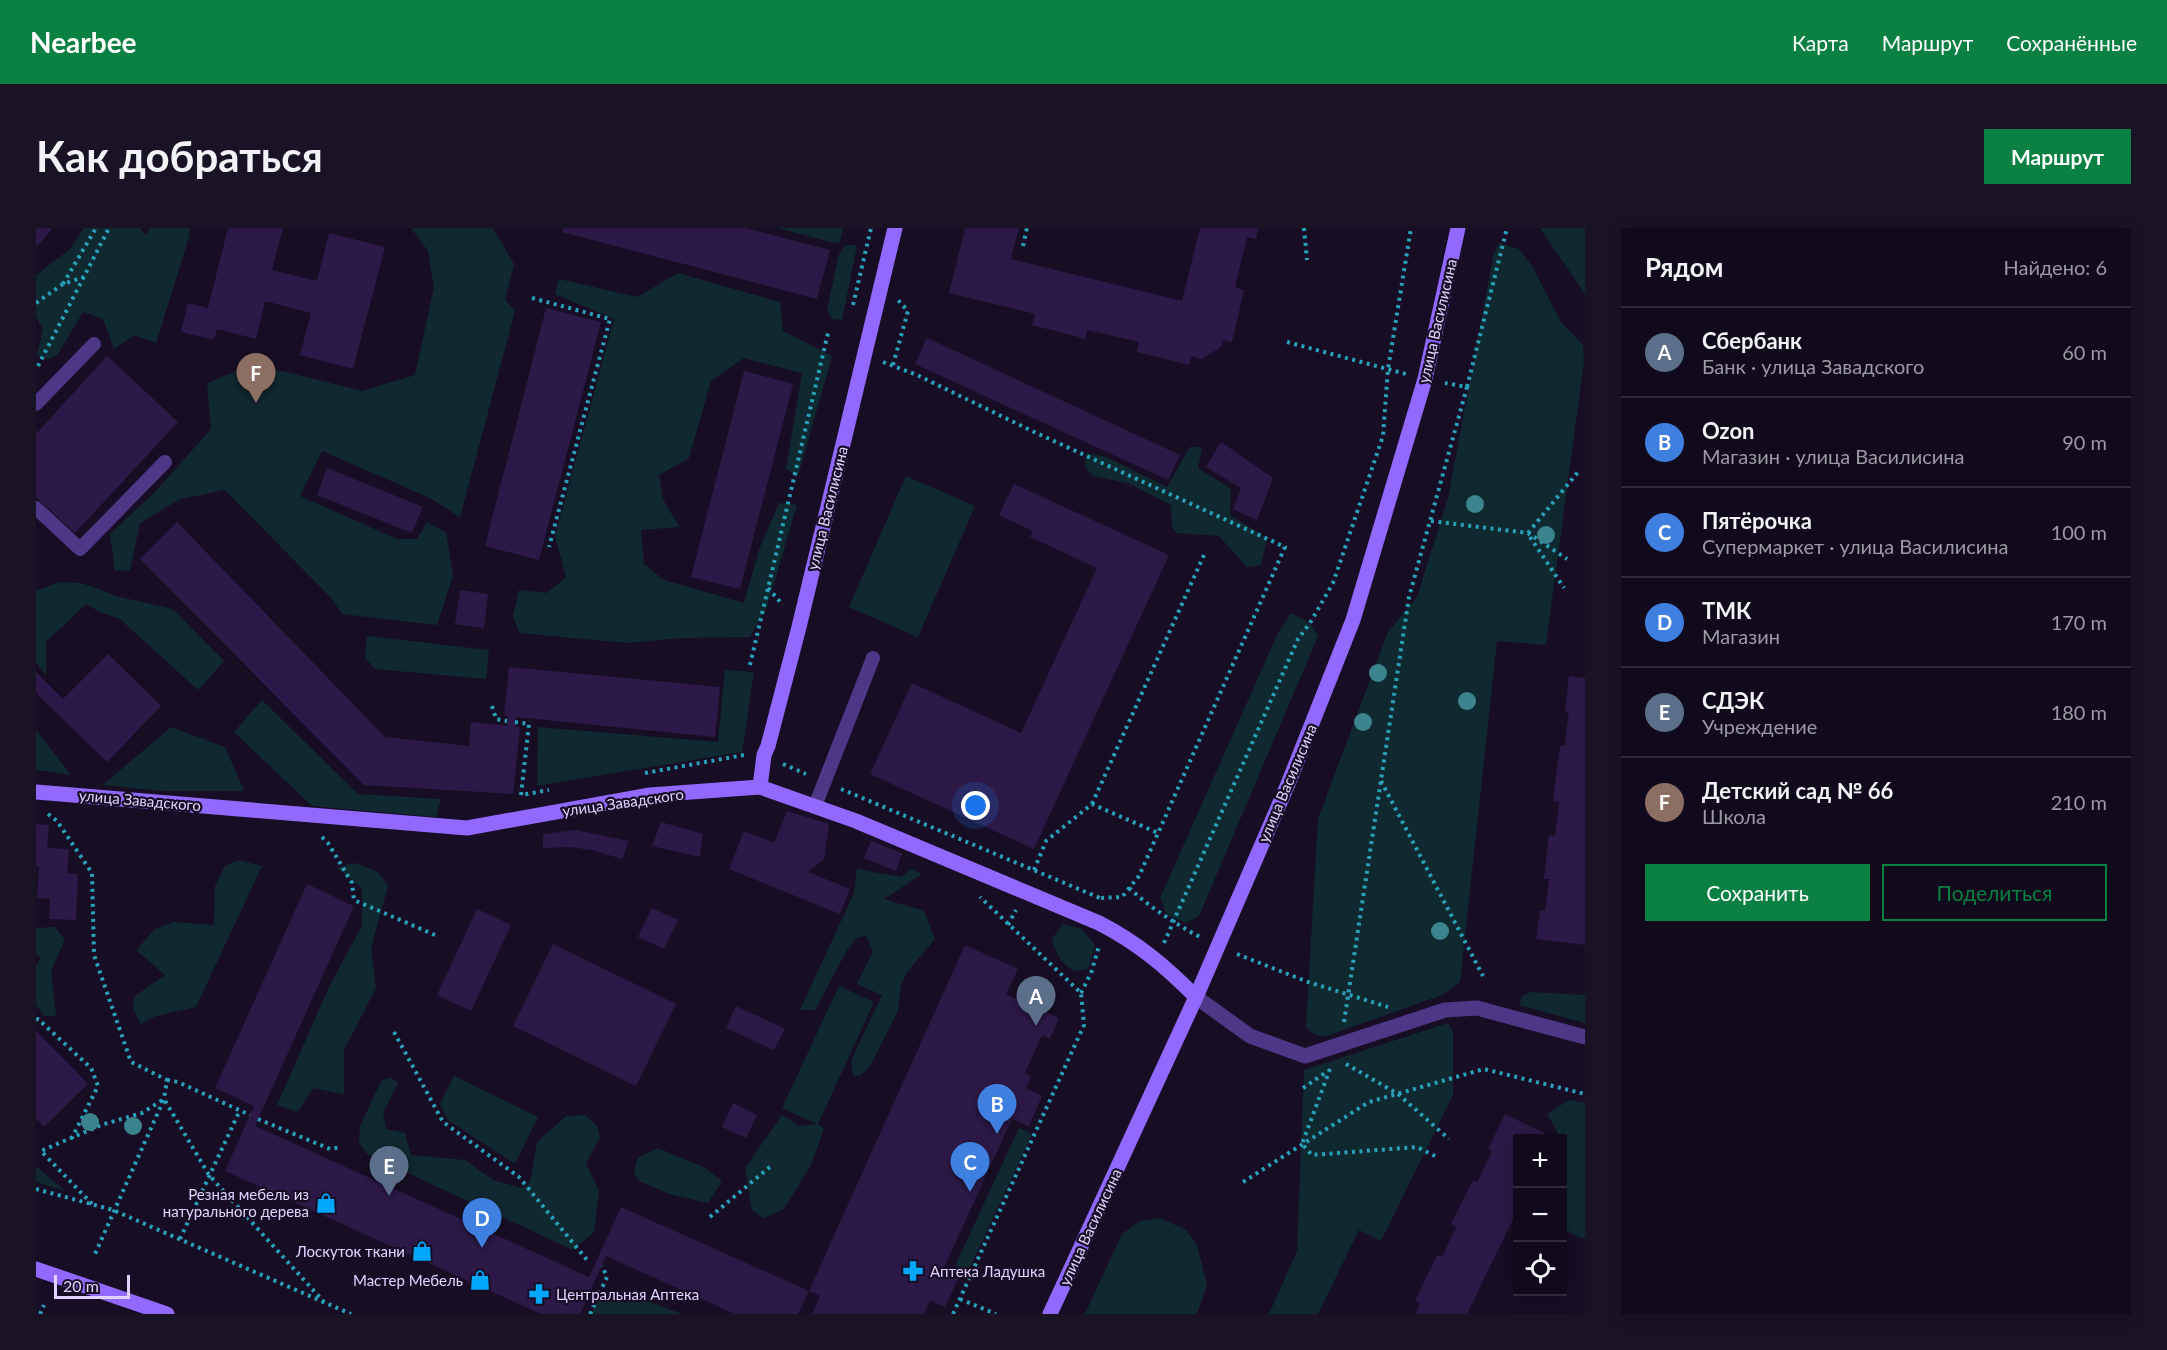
<!DOCTYPE html>
<html lang="ru">
<meta charset="utf-8">
<style>
:root{--surface:#110a1c;--page:#1a1325;--text:#f1f3f6;--muted:#9c9aa3;--line:#302b3b;--accent:#0b8043}
body{margin:0;font-family:Lato,sans-serif;background:var(--page);color:var(--text)}
.controls{position:absolute;right:18px;bottom:18px;display:grid;overflow:hidden;border-radius:0px;box-shadow:0 3px 15px #0003}
.controls button{width:54px;height:54px;display:grid;place-items:center;padding:0;border:0;border-bottom:2px solid var(--line);background:var(--surface);color:var(--text);font:30px sans-serif}
.scale{position:absolute;left:18px;bottom:15px;width:76px;box-sizing:border-box;padding-left:6px;border:3px solid #e2d2ff;border-top:0;font-size:16px;line-height:21px;white-space:nowrap;color:#e2d2ff;-webkit-text-stroke:4px #170e25;paint-order:stroke}
.you{position:absolute;left:940px;top:578px;width:21px;height:21px;margin:-15px;border:4px solid #fff;border-radius:50%;background:#1a73e8;box-shadow:0 0 0 9px #1a73e833}
.badge{display:grid;place-items:center;width:39px;height:39px;border-radius:50%;background:var(--accent);color:#fff;font-size:20px;font-weight:700}
.pin{position:absolute;translate:-50% -50px;filter:drop-shadow(0 2px 3px #0008)}
.pin::after{content:'';position:absolute;top:32px;width:21px;height:18px;background:inherit;clip-path:polygon(0 0,100% 0,50% 100%)}
.list{margin:0;padding:0;list-style:none}
h2{display:flex;justify-content:space-between;align-items:center;height:78px;margin:0;padding:0 24px;font-size:26px}
h2 small{font-size:20px;font-weight:400;color:var(--muted)}
.list li{display:grid;grid-template-columns:39px 1fr auto;gap:18px;align-items:center;box-sizing:border-box;height:90px;padding:0 24px;border-top:2px solid var(--line)}
.list b{display:block;font-size:22px;white-space:nowrap}
.list p{margin:0;font-size:20px;white-space:nowrap;color:var(--muted)}
.list em{font-size:20px;font-style:normal;color:var(--muted)}
.actions{display:flex;gap:12px;padding:18px 24px}
.actions a{flex:1;padding:14px 0;border:2px solid var(--accent);border-radius:0px;text-align:center;font-size:21px;color:var(--accent)}
.actions .main{background:var(--accent);color:#fff}
.icon{flex:none;width:33px;height:33px;fill:none;stroke:currentColor;stroke-width:2;stroke-linecap:round;stroke-linejoin:round}
.map{position:relative;flex:none;width:1549px;height:1086px;overflow:hidden;border-radius:0px}
header{display:flex;align-items:center;gap:36px;box-sizing:border-box;height:84px;padding:0 30px;background:var(--accent);color:#fff}
header strong{font-size:28px}
nav{display:flex;gap:33px;margin-inline-start:auto;font-size:21px}
.intro{display:flex;align-items:center;justify-content:space-between;box-sizing:border-box;height:144px;padding:0 36px}
h1{margin:0;font-size:42px}
.button{padding:15px 27px;border-radius:0px;background:var(--accent);color:#fff;font-size:21px;font-weight:700}
main{display:flex;gap:36px;padding:0 36px}
aside{flex:1;background:var(--surface);border-radius:0px;box-shadow:0 3px 15px #0003}
.map>svg:first-child{display:block}
.green{fill:#102930}
.building{fill:#2d1947}
.lines{fill:none;stroke-linecap:round;stroke-linejoin:round}
.path{stroke:#2aa1bb;stroke-width:4;stroke-dasharray:3 4.5;stroke-linecap:butt}
.lane{stroke:#4d3786;stroke-width:14}
.street{stroke:#4d3786;stroke-width:15}
.secondary{stroke:#9169ff;stroke-width:15}
.tree{fill:#3b848e}
.labels{text-anchor:middle;dominant-baseline:central;stroke-width:4.5;stroke-linejoin:round;paint-order:stroke}
.street-label{font-size:15px;fill:#e2d2ff;stroke:#170e25}
.poi-label{font-size:15px;fill:#e2d2ff;stroke:#170e25;text-anchor:end}
</style>
<header>
<strong>Nearbee</strong>
<nav><a>Карта</a><a>Маршрут</a><a>Сохранённые</a></nav>
</header>
<div class="intro"><h1>Как добраться</h1><a class="button">Маршрут</a></div>
<main>
<div class="map">
<svg width="1549" height="1086" viewBox="0 0 1549 1086">
<rect width="100%" height="100%" fill="#170e25"/>
<g class="green">
<polygon points="48,0 104,0 110,7 114,0 154,0 153,9 120,115 98,107 78,121 67,91 47,84 22,126 13,131 1,127 7,100 0,89 0,47 33,22"/>
<polygon points="375,0 457,0 478,36 469,72 479,83 424,289 394,270 286,223 264,268 361,311 381,311 391,295 410,304 417,347 401,397 306,386 296,371 189,262 144,271 104,295 94,342 79,343 74,306 119,264 175,201 171,155 218,136 326,163 379,147 398,59 392,23"/>
<polygon points="741,0 807,0 803,16"/>
<polygon points="1504,0 1549,0 1549,66"/>
<path d="M1463,15L1483,21L1496,38L1525,94L1547,117L1548,133L1510,417L1461,413L1424,754L1406,767L1291,808C1280,808 1277,807 1270,799L1282,591L1352,404L1381,369L1412,270L1458,25Z"/>
<polygon points="810,17 821,17 806,92 796,91 791,82 803,26"/>
<polygon points="642,45 744,74 747,103 796,128 762,248 750,241 766,145 708,130 675,153 653,230 623,247 627,271 643,299 605,302 608,336 628,352 708,375 723,322 743,275 761,277 731,379 714,409 645,410 592,415 483,405 477,388 483,362 511,365 530,349 519,308 578,91 519,66 523,51 601,69"/>
<polygon points="1154,219 1166,219 1162,240 1195,261 1194,287 1231,310 1225,337 1211,339 1183,308 1141,305 1136,299 1135,277 1092,255 1057,248 1049,239 1050,225 1070,229 1131,259"/>
<polygon points="870,248 939,278 882,409 813,379"/>
<polygon points="23,354 45,355 84,369 137,381 188,433 162,462 84,391 64,384 50,376 10,414 10,447 0,434 0,363"/>
<polygon points="1255,385 1274,395 1282,408 1163,688 1150,695 1131,687 1124,670 1242,405"/>
<polygon points="331,408 453,422 450,451 339,441 329,430"/>
<polygon points="689,442 718,444 706,524 501,558 502,499 682,514"/>
<polygon points="226,472 322,566 405,571 400,589 276,578 198,504"/>
<polygon points="135,499 189,519 208,563 126,563 67,557"/>
<polygon points="0,502 35,547 0,542"/>
<polygon points="201,632 226,638 160,779 120,788 105,796 97,780 99,768 129,747 100,722 119,701 139,694 178,697 179,658 189,638"/>
<polygon points="318,635 341,643 352,658 335,720 340,760 308,822 308,866 277,860 262,884 241,877 294,757 326,698 326,660 301,640"/>
<polygon points="821,641 865,649 875,641 886,646 848,671 888,683 899,711 871,744 865,757 862,783 833,840 824,848 817,847 815,833 846,767 821,756 837,724 830,708 822,709 811,722 779,782 764,782 818,665"/>
<path d="M1027,696L1046,701L1059,717L1052,741C1051,741 1042,743 1041,743C1028,742 1018,722 1016,711Z"/>
<polygon points="19,699 29,712 15,743 20,788 8,788 0,777 0,738 5,729 0,726 0,700"/>
<polygon points="803,758 838,774 782,896 788,901 774,939 747,982 727,990 716,982 709,940 746,887 763,898 781,896 746,880"/>
<polygon points="1495,764 1549,767 1549,795 1483,777 1486,768"/>
<polygon points="1412,795 1417,804 1417,867 1345,1013 1323,1002 1282,1086 1233,1086 1261,1023 1268,842"/>
<polygon points="418,848 502,889 479,936 412,892 404,876"/>
<polygon points="354,849 362,855 347,885 350,901 369,905 375,927 429,932 457,952 486,960 494,954 501,914 530,888 549,887 561,898 564,909 550,935 563,963 558,1004 537,1022 331,926 323,914 324,898 345,853"/>
<polygon points="1533,872 1549,875 1549,1009 1545,1010 1527,1001 1526,923 1528,916 1511,886"/>
<polygon points="983,900 996,906 932,1044 919,1038"/>
<polygon points="622,920 669,940 686,953 672,975 634,966 603,953 598,944 602,930"/>
<polygon points="0,938 29,963 0,954"/>
<polygon points="1124,990 1150,1002 1161,1017 1171,1057 1161,1086 1049,1086 1086,1006 1104,993"/>
<polygon points="572,1063 595,1067 646,1086 555,1086 560,1076"/>
</g>
<g class="building">
<polygon points="0,0 17,0 0,20"/>
<polygon points="192,0 247,0 236,42 281,53 293,5 349,19 317,141 264,127 275,85 229,73 220,111 181,101 178,112 145,104 152,75 172,80"/>
<polygon points="527,0 710,0 794,22 781,71 526,4"/>
<polygon points="929,0 983,0 975,31 1146,73 1164,0 1222,0 1220,11 1211,9 1199,59 1208,62 1196,114 1187,112 1185,119 1166,131 1155,128 1153,137 1101,124 1103,114 1051,102 1050,111 996,97 999,86 913,65"/>
<polygon points="510,80 565,94 503,332 449,318"/>
<polygon points="891,110 1144,227 1132,252 879,136"/>
<polygon points="71,128 142,194 39,305 0,269 0,206"/>
<polygon points="708,143 757,156 704,361 655,349"/>
<polygon points="1185,214 1237,250 1221,292 1197,281 1205,260 1170,239"/>
<polygon points="291,240 387,279 376,305 281,267"/>
<polygon points="978,256 1133,327 998,621 834,546 876,455 985,505 1061,340 994,309 997,303 963,287"/>
<polygon points="141,294 349,509 433,518 435,494 471,498 472,488 468,487 473,439 684,459 679,509 480,489 479,499 484,499 477,566 328,557 104,331"/>
<polygon points="424,362 452,366 448,400 419,396"/>
<polygon points="72,426 125,478 71,534 0,465 0,444 27,471"/>
<polygon points="1533,448 1549,450 1549,717 1500,711 1504,682 1509,683 1513,651 1508,651 1513,607 1519,608 1523,574 1517,573 1524,518 1529,518 1531,498 1533,485 1529,484"/>
<polygon points="751,583 793,596 788,631 772,644 814,661 804,686 693,641 708,603 738,615"/>
<polygon points="625,594 667,606 664,629 616,618"/>
<polygon points="0,596 13,597 11,620 33,621 31,645 42,646 40,692 13,691 14,671 1,670 3,638 0,638"/>
<polygon points="539,602 593,613 586,631 556,622 533,619 507,620 507,606"/>
<polygon points="835,613 866,625 860,643 828,630"/>
<polygon points="271,656 318,678 219,898 553,1049 585,979 773,1063 762,1086 699,1086 570,1028 544,1086 505,1086 189,943 218,878 179,860"/>
<polygon points="616,680 642,692 628,721 602,709"/>
<polygon points="441,681 475,697 435,783 401,767"/>
<polygon points="517,716 640,776 600,858 477,798"/>
<polygon points="929,717 982,741 970,766 1023,790 1014,811 1006,807 989,845 995,849 990,860 1006,868 993,898 976,891 906,1044 922,1051 909,1079 894,1072 888,1086 776,1086 784,1068 773,1063"/>
<polygon points="700,778 749,801 738,822 690,800"/>
<polygon points="0,803 52,856 8,899 0,890"/>
<polygon points="697,875 721,887 710,910 686,899"/>
<polygon points="1469,886 1516,909 1482,910 1482,981 1431,1086 1379,1086 1384,1076 1379,1073 1401,1027 1406,1029 1420,999 1415,996 1437,952 1441,954 1448,940 1456,923 1452,921"/>
</g>
<g class="lines">
<g class="path">
<polyline points="1268,0 1271,32"/>
<polyline points="987,18 991,0"/>
<polyline points="27,56 60,0"/>
<polyline points="496,70 574,91 513,319"/>
<polyline points="0,75 27,56 48,49"/>
<polyline points="817,77 835,0"/>
<polyline points="1251,114 1370,146"/>
<polyline points="847,134 881,147 994,202 1249,319 1103,648 1086,669 1064,670"/>
<polyline points="857,137 872,83 862,72"/>
<polyline points="2,138 73,0"/>
<polyline points="1431,159 1471,0"/>
<polyline points="1395,293 1492,305 1531,331"/>
<polyline points="1492,305 1542,244"/>
<polyline points="1494,309 1528,360"/>
<polyline points="732,360 747,377"/>
<polyline points="714,437 792,105"/>
<polyline points="456,478 460,491 471,493"/>
<polyline points="479,494 493,496 485,567 513,562"/>
<polyline points="747,536 770,546"/>
<polyline points="609,545 708,527"/>
<polyline points="1345,553 1447,748"/>
<polyline points="805,561 1064,670 1064,672"/>
<polyline points="1056,576 1168,327"/>
<polyline points="12,586 21,593 56,645 58,727 95,834 131,852 128,871 59,1026"/>
<polyline points="286,609 292,615 316,655 318,672 399,707"/>
<polyline points="998,642 1010,613 1056,576 1122,605"/>
<path d="M1093,660C1115,680 1138,695 1164,709"/>
<polyline points="972,697 980,682"/>
<polyline points="1128,715 1262,411 1274,395 1297,355 1347,208 1352,141 1375,0"/>
<polyline points="1201,726 1272,754 1352,779"/>
<polyline points="1045,765 1055,745 1063,718"/>
<polyline points="0,792 2,791 55,840 62,858 36,910"/>
<polyline points="1308,794 1373,369 1431,159 1409,155"/>
<polyline points="358,804 407,894 483,949 551,1032"/>
<polyline points="1310,836 1362,866 1413,911"/>
<polyline points="1294,841 1266,916 1276,927 1381,919 1403,930"/>
<polyline points="131,852 142,854 214,887"/>
<polyline points="1267,860 1292,843"/>
<polyline points="222,891 294,921 305,919"/>
<polyline points="1207,954 1333,874 1448,841 1549,866"/>
<polyline points="0,961 77,982 315,1086"/>
<polyline points="56,976 5,923 65,897 106,885 128,871 173,947 288,1074"/>
<polyline points="674,989 735,938"/>
<polyline points="144,1011 204,882"/>
<polyline points="924,1071 960,1086"/>
<polyline points="4,1086 8,1077"/>
<polyline points="554,1086 571,1049 566,1038"/>
<polyline points="917,1086 1048,797 1045,765 944,669"/>
</g>
<g class="lane">
<polyline points="0,176 58,116"/>
<polyline points="0,280 44,321 129,234"/>
<polyline points="779,578 837,430"/>
</g>
<polyline class="street" points="1160,769 1214,808 1269,828 1409,782 1441,780 1549,809"/>
<g class="secondary">
<polyline points="724,559 728,527 732,518 763,399 859,0"/>
<path d="M0,564L431,600L614,567L724,559L820,593L1063,695C1102,715 1129,738 1160,769"/>
<polyline points="0,1041 131,1086"/>
<polyline points="1014,1086 1160,769 1252,556 1317,392 1389,151 1422,0"/>
</g>
</g>
<g class="tree">
<circle cx="1439" cy="276" r="9"/>
<circle cx="1510" cy="307" r="9"/>
<circle cx="1342" cy="445" r="9"/>
<circle cx="1431" cy="473" r="9"/>
<circle cx="1327" cy="494" r="9"/>
<circle cx="1404" cy="703" r="9"/>
<circle cx="54" cy="894" r="9"/>
<circle cx="97" cy="898" r="9"/>
</g>
<defs>
<g id="shop-bare" transform="scale(1.62)"><path d="M-5-2.5h2.3a2.7 3.5 0 0 1 5.4 0H5L5.5 6h-11ZM-1.5-2.5h3a1.5 2.3 0 0 0-3 0Z" fill="#00a7fd" stroke="#170e25" stroke-width="2.5" paint-order="stroke"/></g>
<g id="pharmacy-bare" transform="scale(1.62)"><path d="M-2-6h4v4h4v4h-4v4h-4v-4h-4v-4h4Z" fill="#00a7fd" stroke="#170e25" stroke-width="2.5" paint-order="stroke"/></g>
</defs>
<g fill-rule="evenodd">
<use href="#shop-bare" x="290" y="975"/>
<use href="#shop-bare" x="386" y="1023"/>
<use href="#pharmacy-bare" x="877" y="1043"/>
<use href="#shop-bare" x="444" y="1052"/>
<use href="#pharmacy-bare" x="503" y="1066"/>
</g>
<g class="labels">
<g class="street-label">
<text transform="translate(1401 93) rotate(-77)">улица Василисина</text>
<text transform="translate(791 280) rotate(-76)">улица Василисина</text>
<text transform="translate(1251 555) rotate(-67)">улица Василисина</text>
<text transform="translate(104 572) rotate(5)">улица Завадского</text>
<text transform="translate(587 574) rotate(-8)">улица Завадского</text>
<text transform="translate(1054 999) rotate(-65)">улица Василисина</text>
</g>
<g class="poi-label">
<text x="273" y="966">Резная мебель из<tspan x="273" dy="17">натурального дерева</tspan></text>
<text x="369" y="1023">Лоскуток ткани</text>
<text x="894" y="1043" text-anchor="start">Аптека Ладушка</text>
<text x="427" y="1052">Мастер Мебель</text>
<text x="520" y="1066" text-anchor="start">Центральная Аптека</text>
</g>
</g>
</svg>
<div class="controls">
<button>+</button>
<button>−</button>
<button><svg class="icon" aria-label="locate" viewBox="0 0 24 24"><circle cx="12" cy="12" r="6"/><path d="M12 2v4M12 18v4M2 12h4M18 12h4"/></svg></button>
</div>
<div class="scale">20 m</div>
<div class="you"></div>
<div class="pin badge" style="left:1000px;top:798px;background:#5c6f8a">A</div>
<div class="pin badge" style="left:961px;top:906px;background:#3f7fe0">B</div>
<div class="pin badge" style="left:934px;top:964px;background:#3f7fe0">C</div>
<div class="pin badge" style="left:446px;top:1020px;background:#3f7fe0">D</div>
<div class="pin badge" style="left:353px;top:968px;background:#5c6f8a">E</div>
<div class="pin badge" style="left:220px;top:175px;background:#8d6e63">F</div>
</div>
<aside>
<h2>Рядом<small>Найдено: 6</small></h2>
<ul class="list">
<li><span class="badge" style="background:#5c6f8a">A</span><div><b>Сбербанк</b><p>Банк · улица Завадского</p></div><em>60 m</em></li>
<li><span class="badge" style="background:#3f7fe0">B</span><div><b>Ozon</b><p>Магазин · улица Василисина</p></div><em>90 m</em></li>
<li><span class="badge" style="background:#3f7fe0">C</span><div><b>Пятёрочка</b><p>Супермаркет · улица Василисина</p></div><em>100 m</em></li>
<li><span class="badge" style="background:#3f7fe0">D</span><div><b>ТМК</b><p>Магазин</p></div><em>170 m</em></li>
<li><span class="badge" style="background:#5c6f8a">E</span><div><b>СДЭК</b><p>Учреждение</p></div><em>180 m</em></li>
<li><span class="badge" style="background:#8d6e63">F</span><div><b>Детский сад № 66</b><p>Школа</p></div><em>210 m</em></li>
</ul>
<div class="actions"><a class="main">Сохранить</a><a>Поделиться</a></div>
</aside>
</main>
